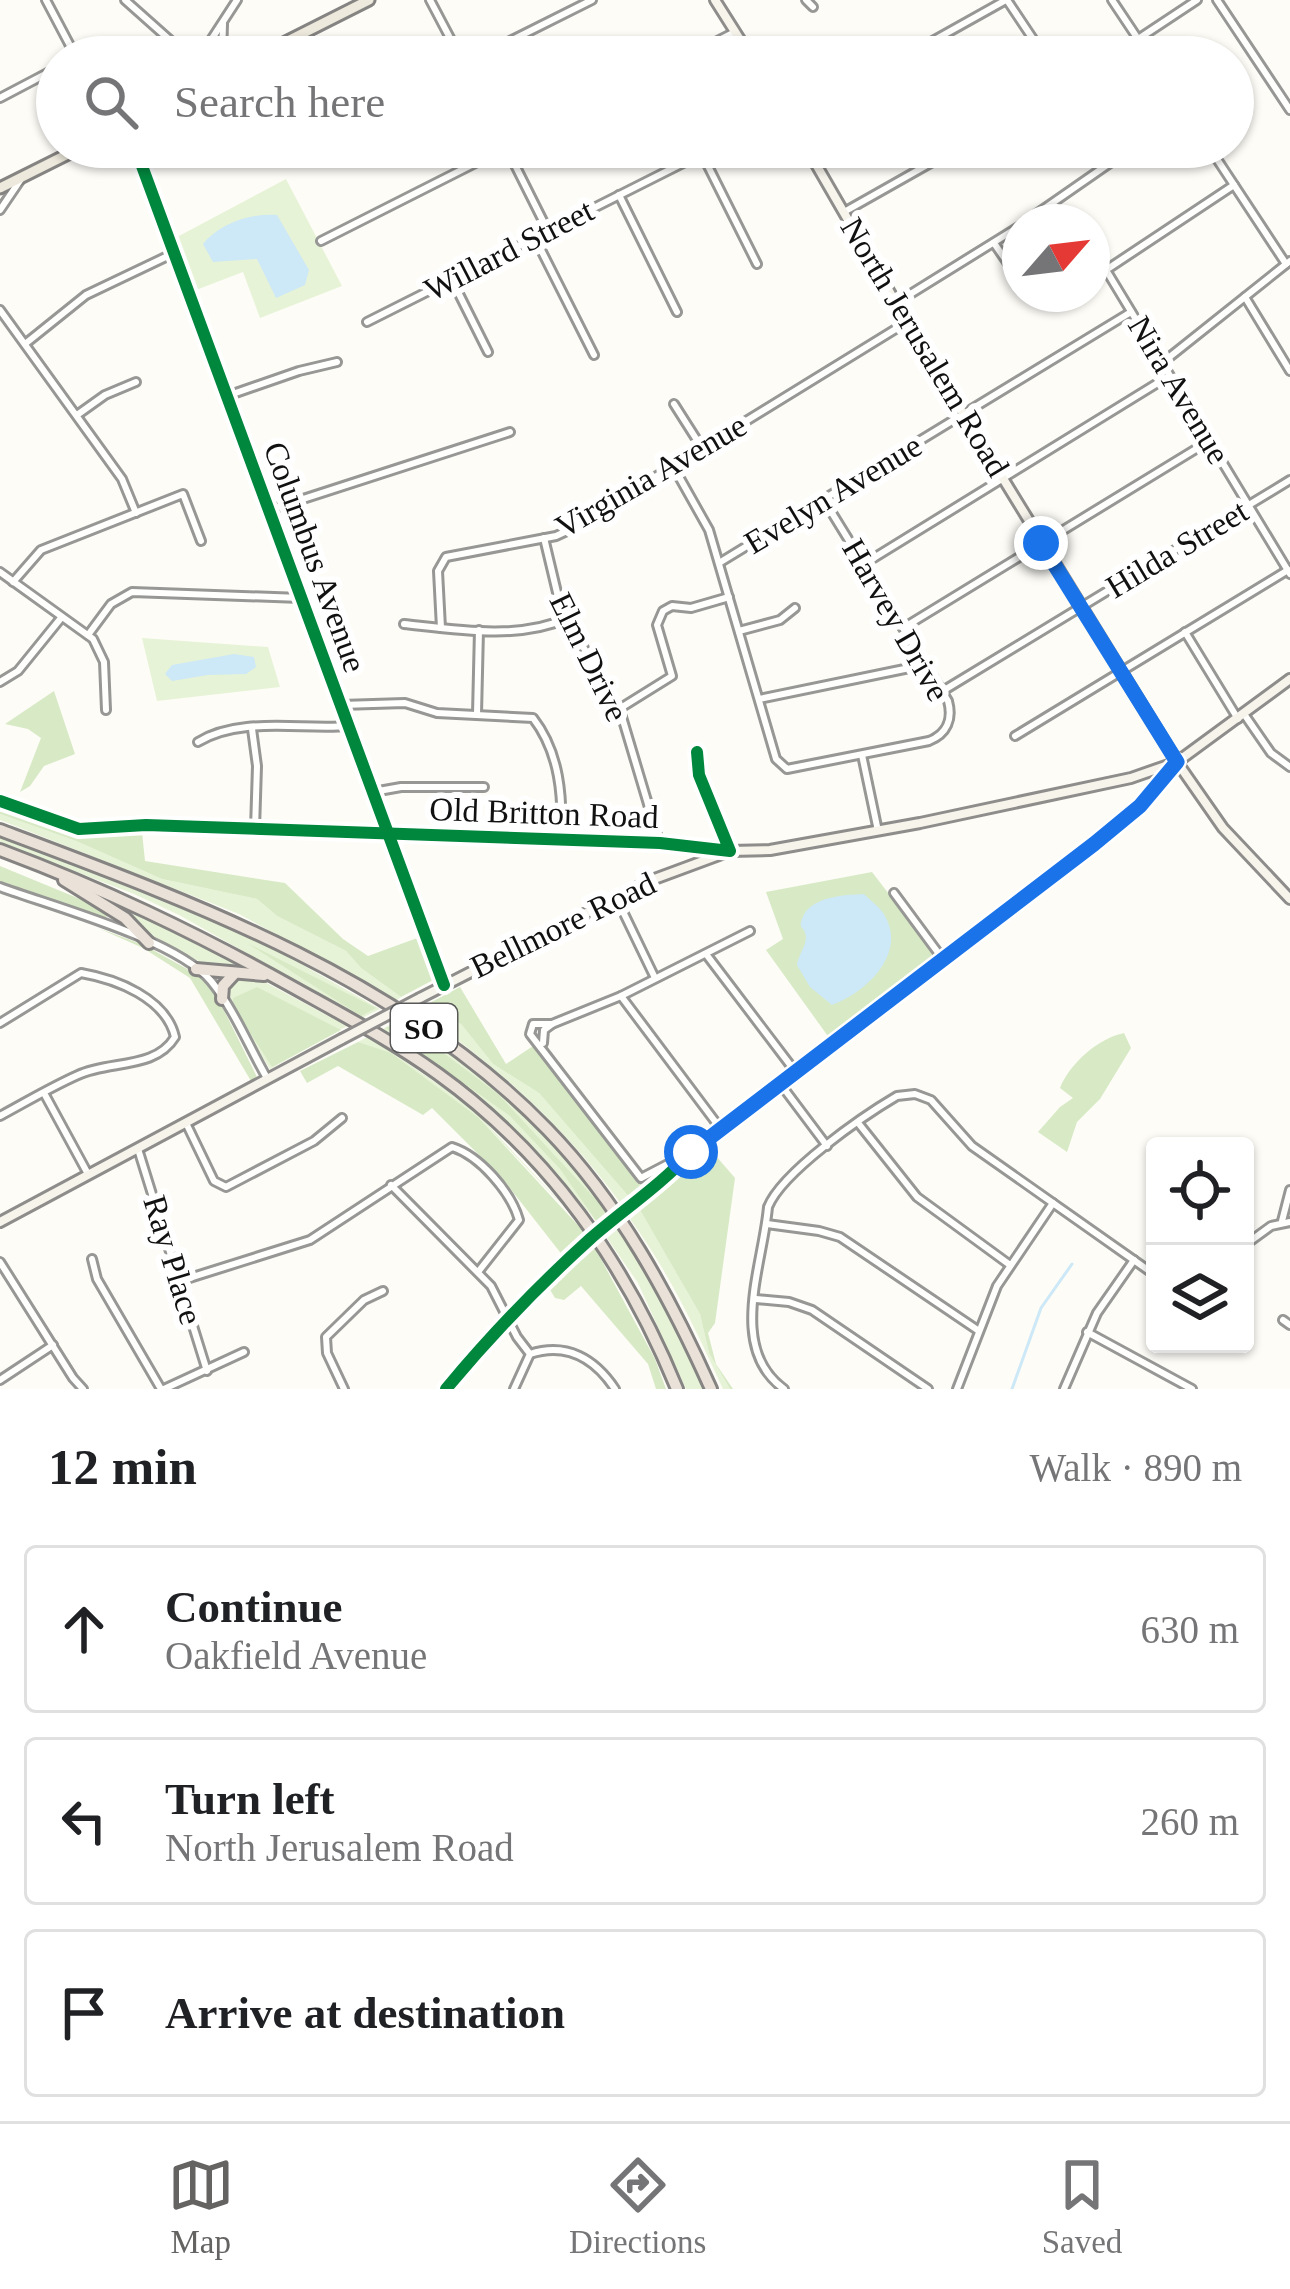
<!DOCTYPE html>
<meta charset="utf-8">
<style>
:root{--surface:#fff;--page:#f6f6f6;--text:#202124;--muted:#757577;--line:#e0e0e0;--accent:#646362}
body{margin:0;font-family:Georgia,serif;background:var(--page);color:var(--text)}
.controls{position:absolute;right:36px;bottom:36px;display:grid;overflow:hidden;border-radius:12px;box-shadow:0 3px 9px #0004}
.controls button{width:108px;height:108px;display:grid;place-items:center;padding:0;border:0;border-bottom:3px solid var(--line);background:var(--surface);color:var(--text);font:60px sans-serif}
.compass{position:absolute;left:1002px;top:204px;width:108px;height:108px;border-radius:50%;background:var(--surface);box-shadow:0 3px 9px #0004;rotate:62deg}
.stop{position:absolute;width:36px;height:36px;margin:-27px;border:9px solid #1a73e8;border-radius:50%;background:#fff}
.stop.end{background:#1a73e8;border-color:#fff;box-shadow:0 3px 12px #0008}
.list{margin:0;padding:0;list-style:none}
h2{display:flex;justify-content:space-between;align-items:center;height:156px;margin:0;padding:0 48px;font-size:51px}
h2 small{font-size:39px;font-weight:400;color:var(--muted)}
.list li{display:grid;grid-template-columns:78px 1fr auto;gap:36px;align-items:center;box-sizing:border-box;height:168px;margin:0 24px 24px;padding:0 24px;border:3px solid var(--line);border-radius:12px}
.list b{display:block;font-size:45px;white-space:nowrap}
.list p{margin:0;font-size:39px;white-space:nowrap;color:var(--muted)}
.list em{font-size:39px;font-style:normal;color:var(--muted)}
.icon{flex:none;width:66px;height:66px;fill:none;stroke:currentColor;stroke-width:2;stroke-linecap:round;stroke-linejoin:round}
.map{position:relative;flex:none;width:1290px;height:1389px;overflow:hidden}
.search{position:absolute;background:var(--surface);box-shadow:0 3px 9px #0004;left:36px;right:36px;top:36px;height:132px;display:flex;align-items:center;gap:30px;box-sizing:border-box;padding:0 42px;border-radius:66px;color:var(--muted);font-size:45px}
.sheet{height:732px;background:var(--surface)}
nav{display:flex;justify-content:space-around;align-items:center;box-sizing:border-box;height:168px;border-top:3px solid var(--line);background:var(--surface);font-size:33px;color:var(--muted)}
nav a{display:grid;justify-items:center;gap:6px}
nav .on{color:var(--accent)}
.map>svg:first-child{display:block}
.green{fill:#e7f3d7}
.forest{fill:#d8eac5}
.water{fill:#cde8f7}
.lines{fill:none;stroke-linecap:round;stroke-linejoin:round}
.stream{stroke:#cde8f7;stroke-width:3}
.minor-casing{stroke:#979795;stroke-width:12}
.tertiary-casing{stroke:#979795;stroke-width:12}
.secondary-casing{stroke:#8e8d8b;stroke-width:14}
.primary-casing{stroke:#858482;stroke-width:15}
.motorway-casing{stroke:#858482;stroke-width:16}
.minor{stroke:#fffffe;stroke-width:6}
.tertiary{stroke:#fffffe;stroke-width:6}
.secondary{stroke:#f6f4eb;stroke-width:8}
.primary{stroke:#ede9dc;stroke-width:9}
.motorway{stroke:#eae1d8;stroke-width:10}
.minor-bridge-casing{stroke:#979795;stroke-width:12;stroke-linecap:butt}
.secondary-bridge-casing{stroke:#8e8d8b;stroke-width:14;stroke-linecap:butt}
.minor-bridge{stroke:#fffffe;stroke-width:6}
.secondary-bridge{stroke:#f6f4eb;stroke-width:8}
.cycleway-casing{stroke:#fff;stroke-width:20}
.cycleway{stroke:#00873e;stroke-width:12}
.route{stroke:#1a73e8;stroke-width:15}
.labels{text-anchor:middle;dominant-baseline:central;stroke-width:12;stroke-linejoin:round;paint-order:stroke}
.shield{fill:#fff;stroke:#585858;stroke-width:3}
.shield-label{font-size:30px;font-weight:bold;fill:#111}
.street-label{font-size:33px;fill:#111;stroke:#fff}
</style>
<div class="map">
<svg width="1290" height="1389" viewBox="0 0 1290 1389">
<rect width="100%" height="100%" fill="#fdfcf7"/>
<g class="green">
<polygon points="286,179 342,286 260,318 243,272 196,290 177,237"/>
<polygon points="142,638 268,647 280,687 157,701"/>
<polygon points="0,814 76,841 162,879 257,899 277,916 346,951 361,968 401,997 397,1000 239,914 0,820"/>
<polygon points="0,836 199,913 285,955 380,1009 362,1018 179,915 134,894 0,843"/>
<path d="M116,902L246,970C198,966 139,944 116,902Z"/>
<polygon points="235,976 259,979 347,1026 270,1069 228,1002 228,985"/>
<path d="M424,1006L461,1024L493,1064L539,1093L630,1198L622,1205C562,1124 498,1067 416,1010Z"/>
<path d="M400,1019C483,1072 552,1135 610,1215L599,1225C551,1164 499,1113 439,1066L440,1062L381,1030Z"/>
<polygon points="369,1036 472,1108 589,1233 479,1118 358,1042"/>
<path d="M640,1210L700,1314L709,1353L730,1389H723C696,1330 669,1272 630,1219Z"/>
<polygon points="620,1227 663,1297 707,1389 686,1389 638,1283 607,1238"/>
</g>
<g class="forest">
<polygon points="54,691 75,754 44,766 30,786 20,792 41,738 28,729 5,724"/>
<polygon points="0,807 77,834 142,832 145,861 285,883 343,939 368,956 420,937 435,979 401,997 361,968 346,951 277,916 257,899 162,879 76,841 0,814"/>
<polygon points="0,866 80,899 109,916 102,918 0,881"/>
<polygon points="872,872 938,958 830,1039 766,950 783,939 766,892"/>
<polygon points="98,928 144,945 198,975 215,992 257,1077 251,1081 190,978 143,948"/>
<polygon points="247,943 376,1008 361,1016"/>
<polygon points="257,987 341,1030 272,1067 233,1006 233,998"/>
<polygon points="460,987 506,1064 533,1046 639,1181 647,1186 630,1198 539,1093 493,1064 461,1024 424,1006"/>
<polygon points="401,1021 498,1094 610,1215 599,1225 560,1169 510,1116 386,1028"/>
<path d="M1124,1033L1131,1048L1100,1099L1077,1122L1067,1152L1038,1132L1060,1107L1073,1098L1060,1088C1070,1063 1099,1038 1124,1033Z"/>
<polygon points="358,1042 391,1053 479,1118 587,1235 563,1256 502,1178 432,1108 423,1115 338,1066 307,1083 300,1071"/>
<polygon points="709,1148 735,1178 715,1323 708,1333 716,1364 733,1389 730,1389 709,1353 700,1314 640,1210"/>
<polygon points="595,1248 655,1359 666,1389 656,1389 648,1364 581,1286 564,1300 555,1298 549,1288"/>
</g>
<g class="water">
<path d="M277,215L309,270L305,285L276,298L257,259L213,262L203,244C220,223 251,213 277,215Z"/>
<polygon points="234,654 254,657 256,667 246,674 208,675 172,681 165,674 172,665"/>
<path d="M864,894C871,901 881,908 885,916C907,955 865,993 832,1005L810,987L797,965C798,956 806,946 806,937C805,925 798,931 802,919C810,896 845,895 864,894Z"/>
</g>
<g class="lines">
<polyline class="stream" points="1012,1389 1041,1308 1072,1264"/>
<g class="minor-casing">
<g id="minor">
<polyline points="46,0 76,57"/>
<polyline points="125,0 189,57"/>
<polyline points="430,0 460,57"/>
<polyline points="806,0 813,7"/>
<polyline points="1007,0 1045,57"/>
<polyline points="1112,0 1150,57"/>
<polyline points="1217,0 1290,110"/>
<polyline points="478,57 592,0"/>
<polyline points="686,57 735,32"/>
<polyline points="904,57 1006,0"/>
<polyline points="1111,57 1197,0"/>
<polyline points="0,98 57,68"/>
<polyline points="135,147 444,985"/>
<polyline points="506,147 548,231"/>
<polyline points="1209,147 1286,264"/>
<polyline points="702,154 757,264"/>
<polyline points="276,158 298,147"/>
<polyline points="1234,185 1106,270 1290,574"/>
<polyline points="619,195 677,312"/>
<polyline points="0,210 21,179"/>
<polyline points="844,212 959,147"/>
<polyline points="1025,222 1133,147"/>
<polyline points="535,238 594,355"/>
<polyline points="321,241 507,147"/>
<polyline points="994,243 1020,281"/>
<polyline points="452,280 488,352"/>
<polyline points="1245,297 1290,371"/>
<polyline points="896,303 1020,226"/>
<polyline points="0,310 122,479 136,513"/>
<polyline points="367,322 715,147"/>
<polyline points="25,344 86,295 174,253"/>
<polyline points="1162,363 1290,261"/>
<polyline points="227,396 299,371 337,362"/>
<polyline points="674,404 702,448"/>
<polyline points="77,415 105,395 136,382"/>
<path d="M673,466L709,530L776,759L787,769L929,741C947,734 953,719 948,701L824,500"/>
<polyline points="269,510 510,432"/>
<polyline points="544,538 560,605 622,717 659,841"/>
<polyline points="719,563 1131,312"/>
<polyline points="864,564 1169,376"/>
<polyline points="0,572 93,639 104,662 106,710"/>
<polyline points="13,582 41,550 183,494 201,541"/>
<path d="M404,624C458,630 518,640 568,618"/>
<polyline points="441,628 438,571 446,557 556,536 569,530 907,322"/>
<polyline points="903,628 1209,441"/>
<polyline points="739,631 780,620 795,608"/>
<polyline points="1185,632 1238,719"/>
<polyline points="88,635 111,604 132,592 301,598"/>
<polyline points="0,682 18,671 61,618"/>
<polyline points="941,692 1290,480"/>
<polyline points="759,699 924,665"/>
<path d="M341,705L405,703L437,713L533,718C560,753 563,797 561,839"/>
<polyline points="619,709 672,676 657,625 663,611 672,606 691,608 729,597"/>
<polyline points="477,714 479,630"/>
<polyline points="1244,714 1271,753 1290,767"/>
<polyline points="252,729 257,766 255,829"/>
<polyline points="1015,736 1288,570"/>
<path d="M198,742C240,716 301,730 348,726"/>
<polyline points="862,755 878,831"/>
<polyline points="373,792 401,787 484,787"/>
<polyline points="0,801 79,829 146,825 660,843 730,851 699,775 697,752"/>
<path d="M0,887C54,907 175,939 211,981C234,1009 249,1047 267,1078"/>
<polyline points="894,893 942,958"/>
<polyline points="616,897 655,978"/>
<polyline points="706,954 794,1070"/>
<polyline points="621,996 720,1128"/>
<path d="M0,1023L81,973C116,979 166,998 175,1037C155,1070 109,1060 78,1075C51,1087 26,1102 0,1116"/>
<polyline points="552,1024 533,1024 530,1034 641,1178 687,1154"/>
<polyline points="543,1043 544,1030 552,1024 621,996 750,931"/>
<polyline points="779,1082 827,1146"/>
<polyline points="44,1093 88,1174"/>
<polyline points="186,1123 214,1181 226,1187 314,1141 342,1118"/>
<polyline points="859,1124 917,1197 1010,1265"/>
<polyline points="138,1149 207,1371"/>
<polyline points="391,1185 491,1286 517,1337 530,1354 514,1389"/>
<polyline points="636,1200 759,1097 1094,844 1140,806 1175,765"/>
<polyline points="1282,1221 1290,1190"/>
<polyline points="767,1224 819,1231 840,1237 979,1331"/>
<polyline points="1245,1245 1271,1226 1290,1222"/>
<polyline points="92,1259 97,1279 161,1389"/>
<polyline points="0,1262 73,1378 83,1389"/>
<path d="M180,1281L310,1240L452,1147C480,1156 511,1192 519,1220L478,1272"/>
<polyline points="756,1299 789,1302 812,1310 928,1389"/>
<polyline points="1283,1320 1290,1325"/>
<polyline points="1087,1332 1192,1389"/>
<path d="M530,1354C567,1342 595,1359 615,1389"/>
<polyline points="0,1380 53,1345"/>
<polyline points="164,1389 244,1352"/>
<polyline points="344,1389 327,1353 326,1337 364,1300 383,1291"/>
<polyline points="446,1389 507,1317 589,1240"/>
<path d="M784,1389C727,1348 763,1265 768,1207C782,1172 863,1116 897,1096L915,1094L931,1100L972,1146L1155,1275"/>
<polyline points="957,1389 997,1286 1053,1203"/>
<polyline points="1064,1389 1097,1313 1134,1260"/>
</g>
</g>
<g class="tertiary-casing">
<g id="tertiary">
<polyline points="200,57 237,0"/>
<polyline points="222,57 223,24"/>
</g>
</g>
<g class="secondary-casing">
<g id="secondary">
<polyline points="715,0 751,57"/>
<polyline points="806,147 907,322 1177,762 1223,828 1290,899"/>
<polyline points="420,998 649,881 730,851 770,850 920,823 1131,778 1177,762 1290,679"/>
<polyline points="0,1222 342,1039"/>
</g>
</g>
<g class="primary-casing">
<g id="primary">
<polyline points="256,57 369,0"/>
<polyline points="0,188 82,147"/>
</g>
</g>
<g class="motorway-casing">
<g id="motorway">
<path d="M0,830C192,902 401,978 547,1129C619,1203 669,1295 711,1389"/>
<path d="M0,850C104,889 192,931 289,985C339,1013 391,1040 438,1074C548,1153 626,1264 677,1389"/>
<polyline points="64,880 125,918 149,943"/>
<polyline points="196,969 264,975"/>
<polyline points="222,999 223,986 235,973"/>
</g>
</g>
<use href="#minor" class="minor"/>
<use href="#tertiary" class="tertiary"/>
<use href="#secondary" class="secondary"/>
<use href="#primary" class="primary"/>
<use href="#motorway" class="motorway"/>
<g class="minor-bridge-casing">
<polyline id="minor-bridge" points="589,1240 636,1200"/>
</g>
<g class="secondary-bridge-casing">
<polyline id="secondary-bridge" points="342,1039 420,998"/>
</g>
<use href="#minor-bridge" class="minor-bridge"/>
<use href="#secondary-bridge" class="secondary-bridge"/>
<g class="cycleway-casing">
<g id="cycleway">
<polyline points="135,147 444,985"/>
<polyline points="0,801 79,829 146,825 660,843 730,851 699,775 697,752"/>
<path d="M446,1389C491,1335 538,1286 590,1239C623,1210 661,1185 691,1152L1094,844L1140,806L1177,762"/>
</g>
</g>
<use href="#cycleway" class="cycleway"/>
</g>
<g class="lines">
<polyline class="route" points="691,1152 1094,844 1140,806 1177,762 1041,543"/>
</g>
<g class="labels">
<rect class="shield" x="391" y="1004" width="66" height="48" rx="9"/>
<g class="shield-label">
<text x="424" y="1028">SO</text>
</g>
<g class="street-label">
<text transform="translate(509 250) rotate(-27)">Willard Street</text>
<text transform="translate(925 347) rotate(59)">North Jerusalem Road</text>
<text transform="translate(1179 390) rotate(59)">Nira Avenue</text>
<text transform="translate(651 476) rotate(-30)">Virginia Avenue</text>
<text transform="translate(833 494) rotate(-31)">Evelyn Avenue</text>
<text transform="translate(1177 549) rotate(-31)">Hilda Street</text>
<text transform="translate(315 557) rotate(70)">Columbus Avenue</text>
<text transform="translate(896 620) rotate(60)">Harvey Drive</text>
<text transform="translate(589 657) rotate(64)">Elm Drive</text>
<text transform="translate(544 813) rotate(2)">Old Britton Road</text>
<text transform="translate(563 925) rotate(-26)">Bellmore Road</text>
<text transform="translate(173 1260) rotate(73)">Ray Place</text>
</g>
</g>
</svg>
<div class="controls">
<button><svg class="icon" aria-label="locate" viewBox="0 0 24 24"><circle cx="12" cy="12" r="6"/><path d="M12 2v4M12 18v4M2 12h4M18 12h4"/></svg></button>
<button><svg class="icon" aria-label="layers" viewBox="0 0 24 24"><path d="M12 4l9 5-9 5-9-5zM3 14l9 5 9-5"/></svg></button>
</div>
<svg class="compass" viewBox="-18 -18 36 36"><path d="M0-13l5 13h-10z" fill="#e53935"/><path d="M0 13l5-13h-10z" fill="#757577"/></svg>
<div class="stop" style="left:691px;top:1152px"></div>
<div class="stop end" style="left:1041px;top:543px"></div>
<div class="search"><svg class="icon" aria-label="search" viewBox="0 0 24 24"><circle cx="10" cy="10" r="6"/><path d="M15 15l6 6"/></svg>Search here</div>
</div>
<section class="sheet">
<h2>12 min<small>Walk · 890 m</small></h2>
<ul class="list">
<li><svg class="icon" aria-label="ahead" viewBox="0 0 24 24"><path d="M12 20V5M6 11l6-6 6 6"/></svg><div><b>Continue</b><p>Oakfield Avenue</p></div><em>630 m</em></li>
<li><svg class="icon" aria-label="left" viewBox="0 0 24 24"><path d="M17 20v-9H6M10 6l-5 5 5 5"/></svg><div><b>Turn left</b><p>North Jerusalem Road</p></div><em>260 m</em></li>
<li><svg class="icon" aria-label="arrive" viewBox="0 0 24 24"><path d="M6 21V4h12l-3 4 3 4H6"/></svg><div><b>Arrive at destination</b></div></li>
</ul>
</section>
<nav>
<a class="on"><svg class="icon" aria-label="map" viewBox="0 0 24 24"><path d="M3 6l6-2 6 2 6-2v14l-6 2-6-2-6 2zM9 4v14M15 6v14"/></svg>Map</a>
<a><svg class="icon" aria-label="directions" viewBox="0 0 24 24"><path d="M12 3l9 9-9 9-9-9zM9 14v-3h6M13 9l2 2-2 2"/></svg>Directions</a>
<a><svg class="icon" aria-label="saved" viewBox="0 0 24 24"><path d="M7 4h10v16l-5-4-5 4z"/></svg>Saved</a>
</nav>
